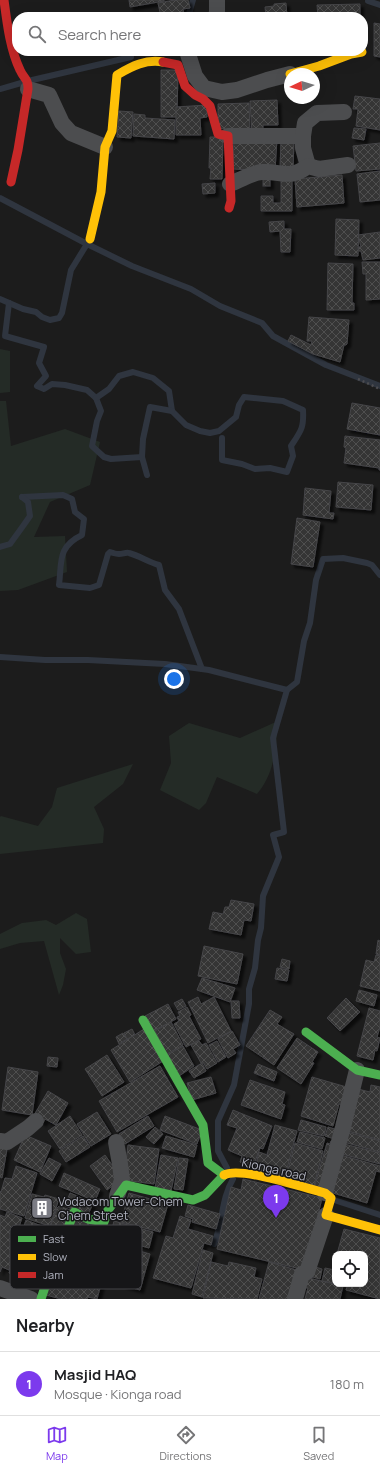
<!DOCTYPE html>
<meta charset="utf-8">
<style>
:root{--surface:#fff;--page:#f6f6f6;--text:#202124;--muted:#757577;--line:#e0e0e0;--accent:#7c3aed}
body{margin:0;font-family:Manrope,sans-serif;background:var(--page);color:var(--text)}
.controls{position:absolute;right:12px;bottom:12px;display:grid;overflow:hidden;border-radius:8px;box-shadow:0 4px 16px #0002}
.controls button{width:36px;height:36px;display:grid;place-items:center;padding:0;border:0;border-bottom:1px solid var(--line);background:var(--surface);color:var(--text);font:20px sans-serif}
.compass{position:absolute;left:284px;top:68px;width:36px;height:36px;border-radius:50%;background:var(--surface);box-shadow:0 4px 16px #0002;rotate:266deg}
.you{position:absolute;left:174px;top:679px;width:14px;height:14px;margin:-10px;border:3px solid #fff;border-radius:50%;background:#1a73e8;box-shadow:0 0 0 6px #1a73e833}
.badge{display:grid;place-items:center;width:26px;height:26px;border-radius:50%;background:var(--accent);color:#fff;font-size:13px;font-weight:700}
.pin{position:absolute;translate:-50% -33px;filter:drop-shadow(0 1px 2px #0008)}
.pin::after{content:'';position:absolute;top:21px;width:14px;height:12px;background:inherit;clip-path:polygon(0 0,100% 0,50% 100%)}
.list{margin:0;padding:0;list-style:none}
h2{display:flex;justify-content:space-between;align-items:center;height:52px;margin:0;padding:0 16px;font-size:17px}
h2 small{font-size:13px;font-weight:400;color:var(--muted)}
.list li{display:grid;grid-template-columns:26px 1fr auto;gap:12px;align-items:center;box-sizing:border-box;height:64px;padding:0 16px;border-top:1px solid var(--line)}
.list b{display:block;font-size:15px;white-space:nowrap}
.list p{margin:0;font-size:13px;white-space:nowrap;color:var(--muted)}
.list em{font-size:13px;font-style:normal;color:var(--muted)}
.icon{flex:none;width:22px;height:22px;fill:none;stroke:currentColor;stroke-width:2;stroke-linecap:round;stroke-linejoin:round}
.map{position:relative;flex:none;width:380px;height:1299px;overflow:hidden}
.search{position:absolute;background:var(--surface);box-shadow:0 4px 16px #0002;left:12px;right:12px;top:12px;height:44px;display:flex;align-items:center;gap:10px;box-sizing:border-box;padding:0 14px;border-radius:16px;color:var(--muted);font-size:15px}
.sheet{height:116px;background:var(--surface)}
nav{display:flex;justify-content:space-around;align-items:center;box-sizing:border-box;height:56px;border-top:1px solid var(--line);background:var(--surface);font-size:11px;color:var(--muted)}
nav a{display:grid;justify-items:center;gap:2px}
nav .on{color:var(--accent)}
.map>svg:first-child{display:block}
.green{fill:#242b26}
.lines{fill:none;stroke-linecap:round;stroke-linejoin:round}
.stream{stroke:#2f353f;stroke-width:6}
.building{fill:url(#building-cross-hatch);stroke:#454548;filter:url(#shadow)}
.path{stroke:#4d4d51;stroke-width:2.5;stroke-dasharray:2 3;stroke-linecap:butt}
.street{stroke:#4c4d4f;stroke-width:16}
.fast{stroke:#4caf50;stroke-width:9}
.slow{stroke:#ffc107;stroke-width:9}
.jam{stroke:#c62828;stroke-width:9}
.labels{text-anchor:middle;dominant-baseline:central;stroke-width:3;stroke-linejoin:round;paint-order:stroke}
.street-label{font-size:12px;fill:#aeb0bc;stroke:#161618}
.poi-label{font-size:12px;fill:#aeb0bc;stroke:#161618;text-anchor:start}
.key{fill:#161618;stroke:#444449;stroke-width:1}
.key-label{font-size:11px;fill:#aeb0bc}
</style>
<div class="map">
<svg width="380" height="1299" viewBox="0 0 380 1299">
<defs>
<pattern id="building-cross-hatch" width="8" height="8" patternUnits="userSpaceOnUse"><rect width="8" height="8" fill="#343434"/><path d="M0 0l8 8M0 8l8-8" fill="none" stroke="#4f4f4f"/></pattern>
<filter id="shadow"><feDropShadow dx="3.5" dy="3.5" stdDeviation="1" flood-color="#0009"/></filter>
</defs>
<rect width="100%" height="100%" fill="#1c1c1c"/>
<g class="green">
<polygon points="0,349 10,351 10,392 0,393"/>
<polygon points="0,401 6,401 11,446 65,429 100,442 90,485 50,502 34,537 65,536 67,572 18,590 0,591"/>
<path d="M278,721C276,747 275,773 257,794L217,777L206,803L199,810L160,790L171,763L169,736L189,723L240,738Z"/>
<polygon points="133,764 123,784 94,807 104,829 103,843 0,854 0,817 1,816 38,826 52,807 57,788"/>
<polygon points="76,913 87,919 91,952 76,954 60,938 60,953 66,969 63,985 59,995 44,941 20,943 0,949 0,934 22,923 46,920 56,925"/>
</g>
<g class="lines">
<g class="stream">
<polyline points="368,1 380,5"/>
<polyline points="188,17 193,0"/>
<polyline points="0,89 28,81 131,57"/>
<polyline points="0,198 87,244 132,266 191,289 220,306 262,323 273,336 326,365 380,386"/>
<polyline points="0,299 23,309 36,312 42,317 50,320 59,318 62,313 71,270 87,244"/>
<polyline points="9,303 5,336 44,347 39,363 46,376 37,386 44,389 52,384 65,385 87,390 96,398 101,411 97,421 92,446 104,457 111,459 142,457"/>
<path d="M96,398L109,389L119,376L133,372L153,378L169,391L172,411L186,425L200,431L210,433L219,431L236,417L239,405L244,397L283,401L303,410C304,428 301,431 291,446L293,456L287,472L270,468L255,469L242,464L222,460V438"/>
<polyline points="147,475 142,457 143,439 150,407 172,411"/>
<path d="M22,497L63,495L72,499L75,512L84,519L82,535C57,547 62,562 59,585L90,588L99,585L108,554L110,552C113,553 116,554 119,554C123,554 126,552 129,553C140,556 148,562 159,565L165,590L179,609L202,669"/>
<polyline points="0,547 10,544 23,526 30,516 28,502 22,497"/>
<polyline points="0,657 45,660 88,660 165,664 209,670 287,690"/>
<polyline points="227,1168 218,1151 218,1121 234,1085 249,1004 249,989 255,968 258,940 261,928 263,896 279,857 273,835 284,832 273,738 287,690 297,682 304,641 310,623 316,580 323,559 343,558 367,563 372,565 380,575"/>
<polyline points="334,1200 380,1215"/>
<path d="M214,1244C223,1223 221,1199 233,1179"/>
</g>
</g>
<g class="building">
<polygon points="129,0 164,0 164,1 130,7"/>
<polygon points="175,0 188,0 190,8 183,9 184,17 161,17 158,3"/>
<polygon points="286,3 287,17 266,17 265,7 274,6 274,4"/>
<polygon points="360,4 360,17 318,17 317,5"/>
<polygon points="374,23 380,24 380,57 374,56"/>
<polygon points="161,70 178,70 177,117 161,117"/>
<polygon points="355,96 380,99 380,130 356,126 358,109 353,109"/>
<polygon points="277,100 278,125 263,125 263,134 252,134 250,101"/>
<polygon points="249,103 250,133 218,128 218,104"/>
<polygon points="207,105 207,117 200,118 201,135 176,135 176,107"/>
<polygon points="119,111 133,112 131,138 117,137"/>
<polygon points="134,114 145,115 145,118 175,120 174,139 133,136"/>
<polygon points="354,128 366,129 364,140 352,138"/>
<polygon points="210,137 223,137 222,179 210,179 211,168 209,168"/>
<polygon points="234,138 277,139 275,171 233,169"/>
<polygon points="281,140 294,140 293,171 280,171"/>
<polygon points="380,143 380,169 356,171 353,146"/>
<polygon points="380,171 380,200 360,202 357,174"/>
<rect x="263" y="175" width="7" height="11"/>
<polygon points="342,175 344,203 297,207 295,179"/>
<polygon points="281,177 292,177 292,211 261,211 261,196 273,196 273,203 281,203"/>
<polygon points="215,183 215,193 203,194 202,184"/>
<polygon points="336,219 359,220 358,256 335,255"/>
<polygon points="284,221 284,229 291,229 290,252 281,252 280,231 270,232 269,222"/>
<polygon points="380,232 380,258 363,260 361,251 359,251 358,247 361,247 358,235"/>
<polygon points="362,262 380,262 380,299 366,300 366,274 363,274"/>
<polygon points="328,263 353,264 352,303 354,303 354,310 327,310"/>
<polygon points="309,317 349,320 347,344 346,345 344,345 340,362 313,354 288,341 291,335 311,345 312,341 307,341"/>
<polygon points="352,403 380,408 380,435 347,429"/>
<polygon points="345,436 380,440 380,470 379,470 379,468 344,463 346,448 344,447"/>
<polygon points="338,482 373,485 371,510 336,507"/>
<polygon points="305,488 331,491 329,513 334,513 333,519 303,515"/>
<polygon points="297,518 320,522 313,567 291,564"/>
<polygon points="231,900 254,904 251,921 244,920 241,935 209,929 213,912 223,914 225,907 229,907"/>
<polygon points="378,940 380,941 380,955 376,954"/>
<polygon points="204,946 243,954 237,984 198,976"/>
<polygon points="376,955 380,956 380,991 360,986 366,960 374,962"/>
<polygon points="282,959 290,961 289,969 280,967"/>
<polygon points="277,968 289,970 287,981 275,979"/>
<polygon points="202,978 235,988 230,1002 197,990"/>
<polygon points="359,990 377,995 374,1006 356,1001"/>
<polygon points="198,997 201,1004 214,997 231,1031 208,1043 188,1002"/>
<polygon points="346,998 360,1012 340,1031 327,1018"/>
<polygon points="182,999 186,1006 178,1010 174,1003"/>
<polygon points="231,1001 239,1001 240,1018 232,1018"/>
<polygon points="168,1004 176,1019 153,1031 145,1016"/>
<polygon points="187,1007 191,1015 189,1016 201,1039 186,1047 174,1024 179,1021 177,1017 180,1016 178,1012"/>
<polygon points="369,1008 380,1011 380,1027 377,1037 380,1038 377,1051 375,1050 373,1060 357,1056"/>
<polygon points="270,1010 282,1017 277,1024 294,1034 274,1065 246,1046"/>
<polygon points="171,1022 183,1045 167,1054 155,1031"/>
<polygon points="132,1029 135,1035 127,1039 124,1033"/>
<polygon points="144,1029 163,1061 130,1082 111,1050"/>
<polygon points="232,1031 240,1045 233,1049 236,1053 228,1058 218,1039"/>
<polygon points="123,1033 127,1039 119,1044 116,1037"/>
<polygon points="297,1038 318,1052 312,1062 314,1063 301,1084 277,1068"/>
<polygon points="199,1041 202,1045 206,1043 217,1063 207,1069 203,1062 201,1063 191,1045"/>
<polygon points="217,1041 226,1057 218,1062 209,1045"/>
<polygon points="183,1046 194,1066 179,1076 167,1055"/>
<polygon points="107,1055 124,1082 102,1096 85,1069"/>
<polygon points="48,1057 58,1058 57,1067 47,1066"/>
<polygon points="202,1063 206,1071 194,1078 189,1071"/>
<polygon points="258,1064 277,1072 274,1081 254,1073"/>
<polygon points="160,1066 178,1097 117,1132 99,1101"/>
<polygon points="8,1067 38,1072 32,1115 2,1110"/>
<polygon points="211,1077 216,1093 192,1100 187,1083"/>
<polygon points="312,1077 350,1088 345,1105 339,1104 333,1126 301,1116"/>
<polygon points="250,1080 285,1092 282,1104 285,1105 281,1119 241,1105"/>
<polygon points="371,1085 380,1087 380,1140 344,1130 354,1088 370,1092"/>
<polygon points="48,1091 68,1103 56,1125 45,1119 43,1123 33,1117"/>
<polygon points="233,1110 272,1126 263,1149 260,1148 253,1167 240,1162 242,1156 228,1150 237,1128 227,1125"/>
<polygon points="97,1112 111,1134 91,1146 77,1124"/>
<polygon points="70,1116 82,1135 60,1149 48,1131"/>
<polygon points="148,1116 154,1126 125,1144 119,1134"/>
<polygon points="165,1116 202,1130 197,1144 160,1130"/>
<polygon points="301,1120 326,1127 324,1136 298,1130"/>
<polygon points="275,1125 297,1131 284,1180 254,1172 259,1152 267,1155"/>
<polygon points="155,1127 163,1134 154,1144 146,1137"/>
<polygon points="328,1127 341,1131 338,1140 325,1136"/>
<polygon points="343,1131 380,1141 380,1152 340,1141"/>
<polygon points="300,1132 325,1138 322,1149 297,1142"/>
<polygon points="25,1135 51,1146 40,1172 14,1160"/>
<polygon points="83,1136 90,1147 66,1162 59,1151"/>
<polygon points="166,1136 197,1145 194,1157 162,1148"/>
<polygon points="331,1141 338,1143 325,1191 314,1188 327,1143 330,1144"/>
<polygon points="295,1143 323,1151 313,1189 285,1181"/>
<polygon points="340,1143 380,1153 380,1164 338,1153"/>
<polygon points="128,1145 159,1149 154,1184 124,1180"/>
<polygon points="0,1148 7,1149 2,1178 0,1177"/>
<polygon points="337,1154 380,1166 380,1172 376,1171 367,1203 326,1191"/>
<polygon points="105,1155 122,1179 107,1190 90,1166"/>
<polygon points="161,1155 178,1158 171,1191 155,1188"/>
<polygon points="49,1158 61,1164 52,1181 40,1174"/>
<polygon points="179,1158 188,1159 183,1190 174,1189"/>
<polygon points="16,1166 37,1173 24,1216 0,1209 0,1191 1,1192 5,1178 12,1179"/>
<polygon points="64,1173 100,1189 95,1201 59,1186"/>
<polygon points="243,1179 322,1198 305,1270 217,1249 231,1187 241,1190"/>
<polygon points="70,1193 93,1203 88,1215 65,1206"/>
<polygon points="129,1193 168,1204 160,1232 121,1222"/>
<polygon points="32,1194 44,1197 45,1195 59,1199 50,1226 25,1218"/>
<polygon points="188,1205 220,1214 216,1229 192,1222 193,1219 185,1216"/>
<polygon points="59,1206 70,1210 64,1229 51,1225 57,1208"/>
<polygon points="7,1212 22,1218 12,1248 13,1248 11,1254 14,1255 9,1270 2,1267 0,1272 0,1215 5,1217"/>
<polygon points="74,1216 108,1226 100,1253 66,1243"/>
<polygon points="180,1216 191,1220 188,1229 213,1236 211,1245 204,1243 191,1288 153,1278 166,1236 173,1238"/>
<polygon points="26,1220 44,1227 41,1236 58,1242 44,1285 9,1273"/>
<polygon points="114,1221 153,1232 149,1248 138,1245 136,1250 150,1254 140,1290 123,1285 124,1282 117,1280 117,1282 103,1279 105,1272 101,1270"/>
<polygon points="344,1229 380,1238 380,1299 346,1290 348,1284 365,1284 365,1254 337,1254"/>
<polygon points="61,1243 100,1254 96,1270 104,1273 97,1299 88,1297 87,1299 61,1299 46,1295"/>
<polygon points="203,1250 213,1253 202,1297 192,1294"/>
<polygon points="211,1262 228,1266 229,1262 256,1268 254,1277 262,1279 257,1299 203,1298"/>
<polygon points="269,1262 300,1271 292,1299 259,1299"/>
<polygon points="312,1266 322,1269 320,1279 309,1276"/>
<polygon points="325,1268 335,1270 335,1283 322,1281"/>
<polygon points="304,1277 343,1286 340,1299 305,1299 308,1288 301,1287"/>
</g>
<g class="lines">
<polyline class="path" points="358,379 380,389"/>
<g class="street">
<polyline points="215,17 217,13 217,0"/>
<polyline points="187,51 195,76 204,88 222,92 237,90 267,80 290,74"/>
<polyline points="28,89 49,95 62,123 71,133 105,147"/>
<polyline points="228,136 303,136"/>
<polyline points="308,166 303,148 303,136 305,123 317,113 344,112"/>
<path d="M230,184C238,181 254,172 262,172C282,171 290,180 308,166L319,169L348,165"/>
<polyline points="0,1141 7,1142 28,1128 36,1121"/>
<polyline points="116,1142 120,1164 122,1180 117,1196"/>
<polyline points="325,1193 343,1127 357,1070"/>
<polyline points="0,1288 31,1299"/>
<polyline points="295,1299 302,1274 307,1272 326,1215"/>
</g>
<g class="fast">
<polyline points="143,1020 203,1125 208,1163 224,1175"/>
<polyline points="306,1032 357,1070 380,1075"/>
<polyline points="41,1299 60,1242 63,1241 74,1212 88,1219 104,1222 108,1210 126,1185 193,1200 205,1195 224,1175"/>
</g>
<g class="slow">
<polyline points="290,74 319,66 351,54 362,52"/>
<path d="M90,239L101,192L105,147L112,131L117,75C132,66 146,59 163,62"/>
<path d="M224,1175C240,1166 305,1188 325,1193L331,1198L326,1215L380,1230"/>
</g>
<g class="jam">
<path d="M4,0C7,23 10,49 20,70C24,79 28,78 28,89L18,150L11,182"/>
<polyline points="163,62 178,65 185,86 195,95 203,99 210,106 218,134 228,136 231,201 229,208"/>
</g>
</g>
<defs>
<g id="building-square" transform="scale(1.15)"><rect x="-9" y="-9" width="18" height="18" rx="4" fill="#7b7c84" stroke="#161618"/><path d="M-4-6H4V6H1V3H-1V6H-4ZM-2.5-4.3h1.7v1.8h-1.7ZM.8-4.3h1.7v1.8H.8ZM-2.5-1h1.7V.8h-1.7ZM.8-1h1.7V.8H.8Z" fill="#fff"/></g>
</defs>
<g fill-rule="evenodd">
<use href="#building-square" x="42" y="1208"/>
</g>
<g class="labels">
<g class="street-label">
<text transform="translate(274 1169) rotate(13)">Kionga road</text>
</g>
<g class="poi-label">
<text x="58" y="1201">Vodacom Tower-Chem<tspan x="58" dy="14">Chem Street</tspan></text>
</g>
</g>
<rect x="10" y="1225" width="132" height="64" rx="6" class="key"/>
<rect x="18" y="1236" width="18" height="6" fill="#4caf50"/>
<rect x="18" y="1254" width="18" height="6" fill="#ffc107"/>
<rect x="18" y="1272" width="18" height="6" fill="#c62828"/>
<g class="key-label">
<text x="43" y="1243">Fast</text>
<text x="43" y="1261">Slow</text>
<text x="43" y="1279">Jam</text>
</g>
</svg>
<div class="controls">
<button><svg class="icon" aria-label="locate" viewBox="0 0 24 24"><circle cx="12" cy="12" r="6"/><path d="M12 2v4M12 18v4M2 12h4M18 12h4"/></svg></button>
</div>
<svg class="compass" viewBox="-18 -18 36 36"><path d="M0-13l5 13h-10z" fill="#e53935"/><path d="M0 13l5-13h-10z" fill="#757577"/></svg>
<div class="you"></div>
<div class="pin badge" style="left:276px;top:1218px">1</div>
<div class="search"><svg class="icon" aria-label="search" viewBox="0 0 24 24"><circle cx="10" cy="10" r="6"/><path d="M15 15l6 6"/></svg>Search here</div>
</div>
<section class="sheet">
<h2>Nearby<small></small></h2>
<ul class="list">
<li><span class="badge">1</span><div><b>Masjid HAQ</b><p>Mosque · Kionga road</p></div><em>180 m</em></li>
</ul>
</section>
<nav>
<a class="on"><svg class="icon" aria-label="map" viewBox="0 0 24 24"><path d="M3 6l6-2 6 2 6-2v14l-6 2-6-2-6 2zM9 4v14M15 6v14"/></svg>Map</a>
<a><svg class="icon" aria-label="directions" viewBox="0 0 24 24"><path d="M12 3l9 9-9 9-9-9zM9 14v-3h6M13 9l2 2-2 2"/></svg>Directions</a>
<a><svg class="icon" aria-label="saved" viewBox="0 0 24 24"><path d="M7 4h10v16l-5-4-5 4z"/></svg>Saved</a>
</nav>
